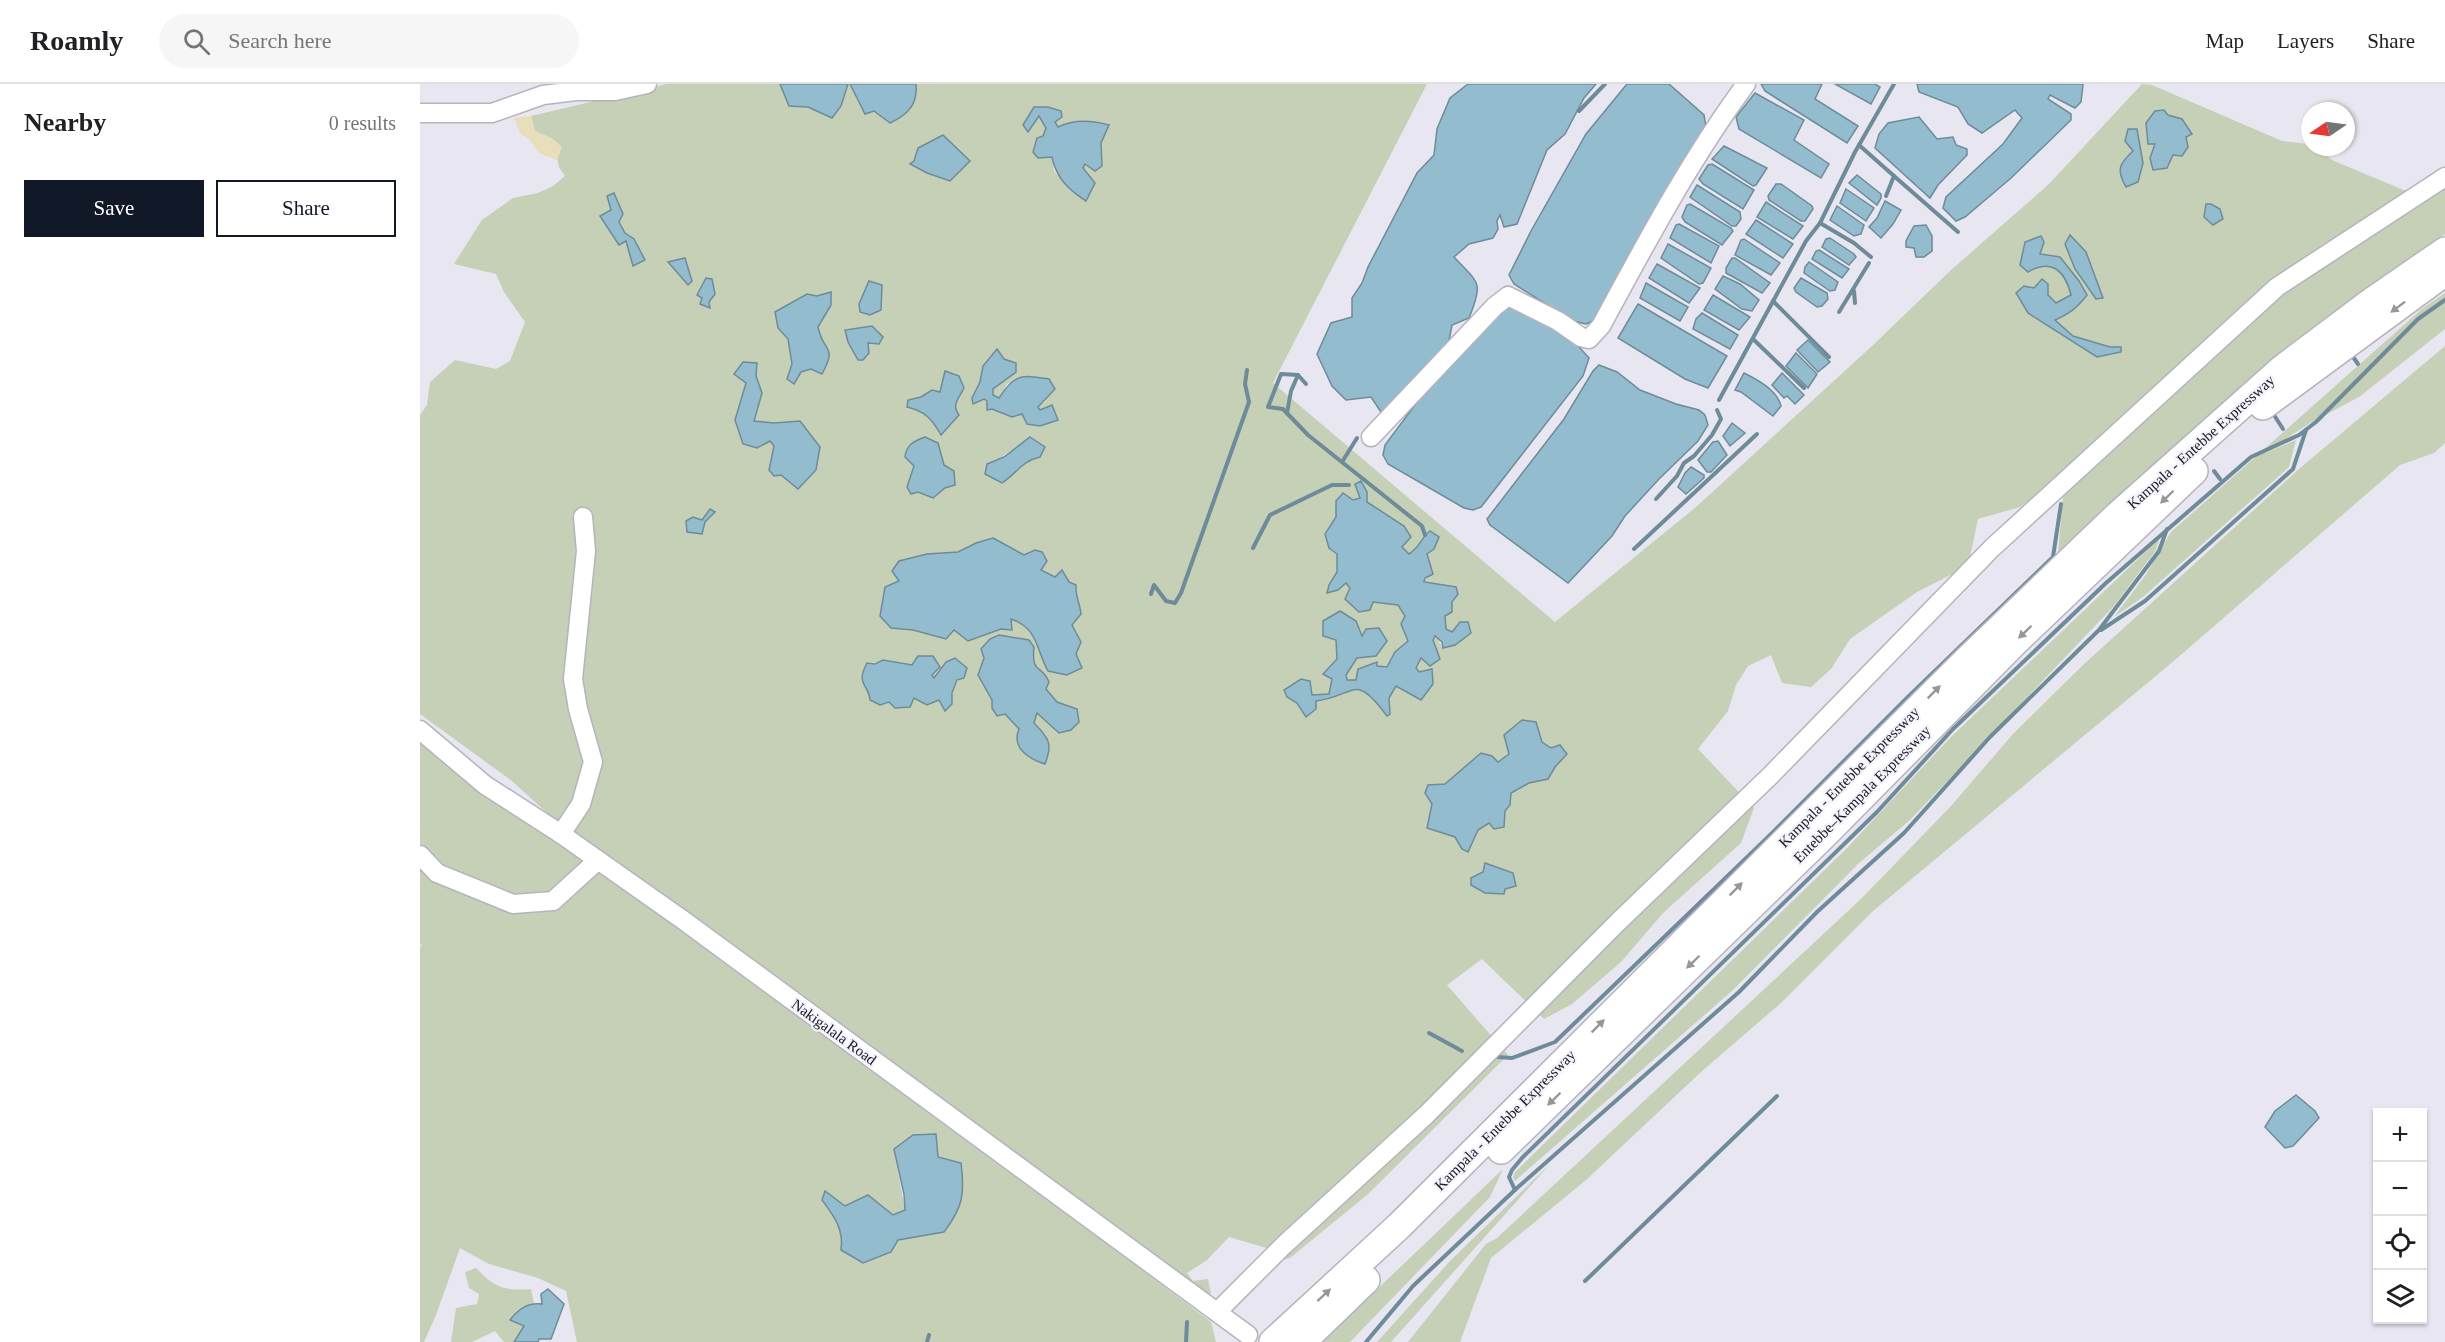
<!DOCTYPE html>
<meta charset="utf-8">
<style>
:root{--surface:#fff;--page:#f6f6f6;--text:#202124;--muted:#757577;--line:#e0e0e0;--accent:#111827}
body{margin:0;font-family:Georgia,serif;background:var(--page);color:var(--text)}
.controls{position:absolute;right:18px;bottom:18px;display:grid;overflow:hidden;border-radius:0px;box-shadow:0 2px 4px #0004}
.controls button{width:54px;height:54px;display:grid;place-items:center;padding:0;border:0;border-bottom:2px solid var(--line);background:var(--surface);color:var(--text);font:30px sans-serif}
.compass{position:absolute;left:1881px;top:18px;width:54px;height:54px;border-radius:50%;background:var(--surface);box-shadow:0 2px 4px #0004;rotate:257deg}
.list{margin:0;padding:0;list-style:none}
h2{display:flex;justify-content:space-between;align-items:center;height:78px;margin:0;padding:0 24px;font-size:26px}
h2 small{font-size:20px;font-weight:400;color:var(--muted)}
.actions{display:flex;gap:12px;padding:18px 24px}
.actions a{flex:1;padding:14px 0;border:2px solid var(--accent);border-radius:0px;text-align:center;font-size:21px;color:var(--accent)}
.actions .main{background:var(--accent);color:#fff}
.icon{flex:none;width:33px;height:33px;fill:none;stroke:currentColor;stroke-width:2;stroke-linecap:round;stroke-linejoin:round}
.map{position:relative;flex:none;width:2025px;height:1258px;overflow:hidden}
header{display:flex;align-items:center;gap:36px;box-sizing:border-box;height:84px;padding:0 30px;background:var(--surface);border-bottom:2px solid var(--line)}
header strong{font-size:28px}
nav{display:flex;gap:33px;margin-inline-start:auto;font-size:21px}
.search{width:420px;height:54px;background:var(--page);display:flex;align-items:center;gap:15px;box-sizing:border-box;padding:0 21px;border-radius:33px;color:var(--muted);font-size:22px}
main{display:flex}
aside{flex:1;background:var(--surface)}
.map>svg:first-child{display:block}
.green{fill:#c5d0b7;fill-rule:evenodd}
.sand{fill:#e8deb9}
.water{fill:#93bdcf;stroke:#6e8b99;stroke-width:1.5}
.lines{fill:none;stroke-linecap:round;stroke-linejoin:round}
.stream{stroke:#6e8b99;stroke-width:4}
.minor-casing{stroke:#b6b3be;stroke-width:21}
.highway-casing{stroke:#b6b3be;stroke-width:30}
.minor{stroke:#fff;stroke-width:18}
.highway{stroke:#fff;stroke-width:27}
.oneway{fill:#979798}
.labels{text-anchor:middle;dominant-baseline:central;stroke-width:4.5;stroke-linejoin:round;paint-order:stroke}
.street-label{font-size:15px;fill:#18171b;stroke:#f5f3fe}
</style>
<header>
<strong>Roamly</strong>
<div class="search"><svg class="icon" aria-label="search" viewBox="0 0 24 24"><circle cx="10" cy="10" r="6"/><path d="M15 15l6 6"/></svg>Search here</div>
<nav><a>Map</a><a>Layers</a><a>Share</a></nav>
</header>
<main>
<aside>
<h2>Nearby<small>0 results</small></h2>
<ul class="list">
</ul>
<div class="actions"><a class="main">Save</a><a>Share</a></div>
</aside>
<div class="map">
<svg width="2025" height="1258" viewBox="0 0 2025 1258">
<rect width="100%" height="100%" fill="#e8e6f0"/>
<g class="green">
<path d="M247,0H360L369,22L388,23L412,33L426,9L428,0H430L441,24L453,27L497,9L496,0H1007L853,299L1135,538L1276,423L1452,262L1530,187L1629,100L1722,0L1732,1L1862,57L1889,60L1914,77L1986,107L1985,111L1952,136L1838,207L1641,394L1600,423L1558,435L1548,482L1497,508L1430,555L1411,585L1391,603L1362,599L1351,571L1328,582L1316,601L1308,627L1278,665L1334,724L1321,759L1244,828L1201,878L1152,920L1124,935L1062,875L1027,901L1088,971L948,1110L870,1174L866,1175L850,1165L809,1153L787,1176L767,1189L773,1197L788,1195L791,1209L784,1213L719,1158L694,1143L240,825L402,950L531,1042L791,1238L796,1258H157L146,1207L118,1194L69,1180L40,1164L16,1231L4,1258H0V864L2,861L0,860V643L171,769L92,697L0,630V331L7,321L10,298L35,276L76,285L90,277L105,238L84,208L76,190L34,180L62,136L93,114L118,109L133,102L145,92L139,83L133,55L115,47L111,32ZM1748,31L1762,35L1772,50L1766,52L1753,71L1730,74ZM619,32L635,37L638,43L689,41L681,59L682,82L664,80L663,85L668,90L652,107L634,87L632,73L623,52L626,44ZM191,126L205,149L214,155L225,176L210,168L206,157L199,160L181,133ZM1620,170L1640,173L1658,223L1634,235L1653,252L1690,263H1701L1677,273L1608,229L1614,204L1622,196L1628,211L1636,219L1651,211C1645,187 1632,174 1608,187ZM411,221L398,243L400,255L391,285L381,288L372,280L368,255ZM452,242L459,260L447,259L425,246ZM563,282L596,288L573,305V311L578,314L588,299L626,317L618,323L620,326L592,333L572,325L564,315L552,314L560,298ZM315,290L336,292L342,309L334,337L354,339L380,337L400,363L398,372L370,399L361,391L354,361L315,336L326,299ZM544,304L535,320V326L520,351L510,333L488,316L501,313L512,306L520,309ZM610,353C606,377 603,385 582,399L565,389C577,373 594,366 610,353ZM518,359L524,381L525,404L513,414L487,403L494,382ZM947,408V418L984,442L991,453L981,463L989,470L999,463L1005,451L1007,494L1004,498L1036,503L1038,510L1025,532L1026,545L1032,548L1040,538L1042,554L1035,561L1023,564L1016,552L996,584L999,588L996,613L976,602L969,614L970,630L966,631C934,587 936,612 895,617L886,633L877,619L892,612L909,610L917,575L916,555L903,552H942L956,572L937,574L926,591L927,596H936L938,585L956,578L957,582L967,583L975,568L988,557L981,540L986,532L978,521L953,518L925,499L918,506L907,508L909,501L917,488V470L909,464L905,450C913,438 920,428 931,419C936,414 941,413 947,408ZM556,459L604,471L615,466L621,486L656,501L655,513L660,521L652,541L661,558L647,591L628,587C616,564 619,544 590,535L592,546C580,545 568,547 559,554L534,545L526,555L493,546L471,544L460,532L465,504L480,497L507,470L538,468ZM579,551L609,556L614,563C612,578 613,584 626,592V605L637,618L639,649L618,628L614,639L626,651L610,675C601,666 593,659 599,645L585,630L577,632L572,616L558,591L564,574ZM535,574L547,584C537,596 532,605 532,620L526,626L519,616L494,614L459,621L450,616L447,579C453,579 456,578 462,577C475,575 505,585 515,594L526,578ZM1122,658L1131,664L1135,683L1128,695L1109,699L1090,709V721L1085,727L1084,742L1069,739L1058,746L1048,768L1042,765L1035,753L1007,744L1012,720L1025,700L1061,669L1072,672L1077,678L1089,670ZM474,1065L524,1148L478,1156L471,1168L423,1152L416,1135L402,1116L405,1108L425,1122L459,1119L473,1131L485,1126Z"/>
<polygon points="2025,102 2025,150 1928,221 1638,471 1643,413 1853,218"/>
<polygon points="2025,209 2025,245 1939,313 1890,339 1843,370 1876,356 1869,383 1723,513 1694,533 1725,492 1751,448 2003,224"/>
<polygon points="2025,262 2025,359 2014,369 1980,381 1755,576 1453,827 1362,918 1281,988 1166,1096 1071,1174 1040,1258 988,1258 1066,1160 1077,1154 1442,814 1531,722 1593,650 1663,581 1879,385"/>
<polygon points="1739,455 1736,466 1693,523 1490,736 1439,779 1313,906 1095,1097 1093,1093 1095,1088 1426,765 1531,653"/>
<polygon points="1130,1080 971,1258 957,1258 1030,1177"/>
<polygon points="1083,1085 1070,1113 930,1258 902,1258"/>
<path d="M56,1184C75,1204 84,1207 111,1205L114,1219L97,1226L91,1236L105,1242L94,1258H84L75,1247L52,1258H31L36,1224L57,1220L59,1210L49,1204L45,1188Z"/>
</g>
<polygon class="sand" points="111,32 115,47 133,55 142,63 137,76 119,69 111,57 100,49 94,34"/>
<g class="water">
<polygon points="360,0 428,0 421,22 412,34 388,23 369,22"/>
<path d="M430,0H496C498,21 487,31 470,39L454,27L445,30Z"/>
<path d="M1048,0H1176L1164,14L1145,50L1127,66L1097,140L1084,143L1080,131L1077,137L1078,145L1073,154L1049,160L1034,173C1059,200 1064,197 1049,234L1032,241L1029,257L968,325L961,328L951,313L926,316L912,302L897,270L911,239L932,233V214L942,199L948,183L997,89L1014,71L1017,45L1030,14Z"/>
<polygon points="1207,0 1249,0 1284,31 1286,43 1178,235 1166,240 1153,237 1094,200 1089,191 1111,147 1166,50"/>
<polygon points="1341,0 1402,0 1395,15 1438,42 1427,59 1345,7"/>
<polygon points="1415,0 1455,0 1460,3 1451,20"/>
<polygon points="1497,0 1663,0 1663,1 1661,18 1655,24 1630,11 1628,15 1651,30 1651,36 1591,94 1545,133 1536,137 1523,124 1526,113 1583,60 1602,34 1595,26 1562,49 1548,40 1538,23 1499,8"/>
<polygon points="1335,9 1384,36 1374,56 1409,80 1401,94 1319,45 1316,33"/>
<path d="M614,23H628L641,27L642,33L635,38L638,43C654,35 671,36 689,41L681,59L682,82L675,87L665,80L663,84L675,99L666,117C649,106 636,94 632,73L618,74L613,68L617,54L623,52L626,44L619,32L608,48L603,41Z"/>
<polygon points="1744,26 1748,31 1762,35 1772,50 1766,53 1768,63 1762,72 1753,71 1747,84 1733,86 1730,74 1735,60 1728,60 1726,39 1735,27"/>
<polygon points="1499,33 1517,55 1533,53 1536,61 1547,65 1547,71 1518,101 1510,114 1455,64 1459,50 1468,39"/>
<path d="M1708,45H1717L1723,79L1718,98L1706,103C1696,86 1699,80 1713,67L1705,57Z"/>
<polygon points="523,51 550,77 530,97 507,89 490,80 494,77 498,64"/>
<polygon points="1304,62 1347,84 1336,101 1333,102 1292,75"/>
<polygon points="1292,80 1334,106 1323,125 1283,100 1279,95 1288,81"/>
<polygon points="1437,91 1461,110 1461,114 1457,121 1429,99"/>
<polygon points="1356,100 1361,100 1392,122 1393,125 1385,137 1381,137 1349,116 1348,112"/>
<polygon points="1277,101 1320,128 1321,135 1316,142 1312,142 1270,113"/>
<polygon points="1426,105 1454,124 1446,137 1420,119"/>
<polygon points="194,109 203,130 199,138 205,149 214,155 225,176 213,182 206,157 199,161 180,132 191,126 187,112"/>
<polygon points="1465,117 1481,126 1473,140 1461,154 1449,143 1457,134"/>
<polygon points="1346,118 1383,142 1373,155 1337,133"/>
<polygon points="1270,120 1311,144 1313,147 1302,161 1265,138 1262,133 1267,121"/>
<polygon points="1786,120 1791,120 1800,125 1803,135 1793,141 1784,133"/>
<polygon points="1417,122 1444,141 1441,150 1434,152 1410,136"/>
<polygon points="1336,136 1373,160 1363,174 1326,150"/>
<polygon points="1259,140 1299,162 1291,179 1250,154 1256,141"/>
<polygon points="1506,141 1512,152 1512,167 1504,173 1496,173 1494,164 1486,163 1486,157 1494,142"/>
<polygon points="1650,151 1666,168 1683,214 1676,215 1655,185 1645,160"/>
<path d="M1621,152L1624,158L1620,170L1640,173L1659,197L1667,211C1657,224 1649,230 1635,236L1653,252L1690,263H1701V268L1677,273L1608,229L1596,209L1604,202L1614,204L1622,195L1628,200V211L1636,219L1651,211C1645,187 1632,174 1608,188L1600,181L1605,158Z"/>
<polygon points="1410,154 1434,170 1436,173 1429,181 1402,163 1406,155"/>
<polygon points="1324,155 1360,179 1351,191 1315,171 1321,156"/>
<polygon points="1248,160 1291,184 1283,199 1279,200 1241,174"/>
<polygon points="1399,166 1429,185 1422,194 1392,175 1396,167"/>
<polygon points="265,174 272,197 268,201 248,178"/>
<polygon points="1312,174 1315,174 1350,199 1342,209 1306,189 1306,184"/>
<polygon points="1389,178 1418,198 1415,206 1410,207 1384,189 1385,183"/>
<polygon points="1237,180 1280,204 1269,219 1229,194"/>
<polygon points="1303,192 1320,200 1339,216 1332,227 1322,225 1295,205"/>
<polygon points="286,194 292,195 295,210 289,218 290,224 280,220 282,214 277,211"/>
<polygon points="1381,194 1407,209 1408,215 1402,222 1397,223 1376,208 1374,204"/>
<polygon points="449,197 462,201 461,226 450,231 440,228 439,220"/>
<polygon points="1226,199 1268,223 1260,237 1220,214"/>
<path d="M411,208V221L398,243C403,269 418,261 402,290L391,285L381,288L374,300L367,295L372,280L368,255L358,244L355,228L387,210L397,212Z"/>
<polygon points="1293,211 1330,233 1319,246 1284,226"/>
<polygon points="1218,220 1307,272 1288,304 1265,295 1198,254"/>
<path d="M1094,222C1123,231 1150,251 1169,274L1163,292L1061,423L1053,426L1044,424L968,380L963,371L965,361L1018,290L1083,225Z"/>
<polygon points="1282,229 1318,251 1310,265 1273,245 1276,235"/>
<polygon points="452,242 463,253 459,260 448,259 449,269 443,276 438,276 428,258 425,246"/>
<polygon points="1388,256 1410,278 1398,288 1377,266"/>
<path d="M577,265L584,275L596,279V288L573,305V311L579,314C595,289 602,291 629,295L635,305L618,323L620,326L632,321L638,336L620,342L607,340L602,330L592,333L572,325L567,326V317L564,315L553,320L552,314L560,298L563,282Z"/>
<polygon points="1376,269 1397,290 1388,304 1366,282"/>
<polygon points="323,278 337,279 336,292 342,309 334,337 354,339 380,337 400,363 396,386 378,405 361,391 354,392 349,386 354,362 350,357 337,364 323,360 315,336 326,299 314,290"/>
<polygon points="1179,281 1197,288 1220,306 1256,320 1279,326 1285,331 1288,341 1278,357 1239,395 1205,432 1192,452 1148,499 1070,441 1067,435 1144,335 1173,287"/>
<path d="M525,287L539,292L544,304C539,314 531,321 539,331L521,351C512,335 505,327 487,323L488,316L501,313L512,306L520,308Z"/>
<path d="M1324,289C1338,296 1357,306 1361,322L1353,332L1321,308L1315,306Z"/>
<polygon points="1362,289 1384,311 1375,320 1367,312 1364,314 1352,301"/>
<polygon points="1312,339 1325,349 1310,362 1303,352"/>
<path d="M505,353L518,359L524,381L534,387L535,401L525,404L513,414L498,408L491,410L487,403L494,382L485,373C486,361 494,357 505,353Z"/>
<path d="M610,353L625,363L620,373C602,377 597,389 582,399L565,390L567,380L584,373Z"/>
<polygon points="1298,357 1307,371 1291,388 1287,388 1278,376 1293,358"/>
<polygon points="1271,383 1284,391 1284,394 1266,410 1258,403 1265,389"/>
<path d="M941,397L947,408V418L984,442L991,453L982,463L989,470C1000,463 1001,454 1010,447L1019,453L1014,465L1007,470L1013,490L1005,494L1004,498L1036,503L1038,510L1032,518V528L1025,532L1026,545L1032,548L1040,538H1048L1051,549L1035,561L1023,564L1022,558L1015,552L1013,556L1020,575L1010,582L1001,574L996,584L999,588L1012,585L1013,600L1001,616L976,602L969,614L970,630L967,632C934,587 936,612 896,617V625L886,633L877,619L867,613L864,606L881,595L890,597L892,611L909,610L912,595L903,590L917,575L916,556L903,552V537L920,527L936,537L942,552L946,545L959,544L967,557L956,572L937,574L926,591L927,596H936L938,585L957,578V582L967,583L975,568L988,557L981,540L985,532L978,521L953,518L950,526L939,528L925,515L930,504L926,499L918,506L907,509L909,501L917,488V470L909,464L905,450L916,433V417L923,409L933,416L940,414L935,400Z"/>
<polygon points="290,425 295,428 285,438 282,450 267,448 266,437 273,433 282,436"/>
<path d="M573,454L604,471L615,466L622,468L627,477L621,486L635,493L642,486L649,498L656,501C655,512 660,519 661,530L652,541L661,558L656,570L662,584L647,591L628,587C616,565 618,544 591,535L592,546L581,545L548,557L534,546L526,555L493,546L471,544L460,532L465,503L479,497L472,487L479,477L507,470L538,468L556,459Z"/>
<path d="M579,551L609,556L614,563C611,591 622,580 629,598L626,605L637,618L657,625L659,638L651,646L639,649L617,629L614,639C629,654 633,660 625,680C609,675 591,664 599,645L585,630L577,632L572,624V616L558,591L564,574L561,565L570,555Z"/>
<path d="M498,572H513L520,583L512,591L514,594L526,578L535,574L547,584L544,594L537,596L532,609V620L525,627L519,616L507,621L494,614L490,623L475,624L469,618L460,621L450,616C449,600 435,601 447,579L455,580L463,576L492,581Z"/>
<polygon points="1102,636 1116,638 1122,658 1131,664 1140,661 1147,670 1135,683 1128,695 1109,699 1091,709 1090,721 1085,727 1084,743 1074,745 1069,739 1058,746 1048,768 1042,765 1035,753 1007,744 1012,720 1005,709 1008,701 1025,700 1061,669 1072,672 1078,678 1089,670 1084,651"/>
<polygon points="1065,779 1093,789 1096,802 1085,805 1084,810 1065,809 1051,801 1051,794 1063,788"/>
<polygon points="1876,1011 1895,1027 1899,1034 1873,1062 1865,1064 1845,1043 1855,1027"/>
<path d="M516,1050L518,1073L541,1079C545,1110 543,1123 524,1148L478,1156L471,1168L443,1179L421,1166C424,1145 414,1132 402,1116L405,1107L425,1122L448,1111L473,1131L485,1126L484,1110L474,1065L493,1051Z"/>
<path d="M128,1205L144,1220L131,1255H119L118,1258H94L104,1242L90,1236C98,1225 109,1218 122,1220L121,1210Z"/>
</g>
<g class="lines">
<g class="stream">
<polyline points="1159,27 1185,0"/>
<polyline points="1439,61 1474,92 1466,112"/>
<polyline points="1474,92 1538,148"/>
<polyline points="1400,139 1434,159 1451,173"/>
<polyline points="1434,207 1435,219"/>
<polyline points="1353,217 1409,273"/>
<polyline points="1419,228 1449,179"/>
<polyline points="1333,255 1384,304"/>
<polyline points="1931,270 1938,280"/>
<polyline points="878,291 861,290 848,323 863,325 888,351 1002,442 1005,451"/>
<polyline points="1299,316 1386,157 1400,139 1435,68 1474,0"/>
<polyline points="867,329 871,307 878,291 886,300"/>
<polyline points="1854,331 1863,345"/>
<polyline points="922,378 937,354"/>
<polyline points="1794,387 1800,395"/>
<polyline points="1236,415 1257,392 1264,379 1274,372 1292,351 1301,335 1297,326"/>
<polyline points="833,464 850,431 912,401 929,401"/>
<polyline points="1214,465 1337,350"/>
<polyline points="731,510 734,501 746,517 755,519 761,509 829,318 825,300 827,286"/>
<polyline points="1681,546 1725,517 1873,385 1886,346"/>
<polyline points="1009,949 1042,967"/>
<polyline points="1077,973 1092,974 1135,958 1345,756 1488,613 1633,473 1641,420"/>
<polyline points="1095,1106 1089,1093 1092,1086 1102,1074 1457,728 1533,645 1686,499 1831,373 1879,351 1896,338 1998,235 2025,216"/>
<polyline points="1165,1197 1357,1012"/>
<polyline points="507,1258 509,1251"/>
<polyline points="766,1258 767,1238"/>
<polyline points="946,1258 993,1202 1097,1104 1319,908 1397,828 1484,749 1570,653 1679,546 1739,467 1747,445"/>
</g>
<g class="minor-casing">
<g id="minor">
<polyline points="0,29 72,29 123,11 156,7 195,7 227,0"/>
<path d="M951,353L1075,222L1088,212L1138,237L1161,253L1169,255L1181,242C1226,159 1270,76 1326,0"/>
<polyline points="0,646 65,701 141,750 263,836 828,1251"/>
<polyline points="141,750 161,720 173,678 158,625 153,595 166,467 163,433"/>
<polyline points="0,771 17,789 93,820 133,817 178,776"/>
<polyline points="797,1228 864,1161 1006,1031 1198,838 1350,692 1572,464 1857,203 2025,93"/>
</g>
</g>
<g class="highway-casing">
<g id="highway">
<polyline points="1843,322 2025,188"/>
<polyline points="1081,1066 1405,750 1596,557 1774,387"/>
<polyline points="853,1258 979,1142 1549,574 1698,431 1862,285 1951,218 2025,167"/>
<polyline points="882,1258 946,1196"/>
</g>
</g>
<use href="#minor" class="minor"/>
<use href="#highway" class="highway"/>
</g>
<defs><path id="oneway-solid" d="M-6-.8H1V-3.2L6.5 0L1 3.2V.8H-6Z" transform="scale(1.5)"/></defs>
<g class="oneway">
<use href="#oneway-solid" transform="translate(1978 223) rotate(143)"/>
<use href="#oneway-solid" transform="translate(1747 413) rotate(136)"/>
<use href="#oneway-solid" transform="translate(1605 548) rotate(136)"/>
<use href="#oneway-solid" transform="translate(1514 608) rotate(-45)"/>
<use href="#oneway-solid" transform="translate(1316 805) rotate(-45)"/>
<use href="#oneway-solid" transform="translate(1273 878) rotate(136)"/>
<use href="#oneway-solid" transform="translate(1178 942) rotate(-45)"/>
<use href="#oneway-solid" transform="translate(1134 1015) rotate(136)"/>
<use href="#oneway-solid" transform="translate(904 1211) rotate(-43)"/>
</g>
<g class="labels">
<g class="street-label">
<text transform="translate(1781 358) rotate(-42)">Kampala - Entebbe Expressway</text>
<text transform="translate(1429 693) rotate(-45)">Kampala - Entebbe Expressway</text>
<text transform="translate(1442 710) rotate(-45)">Entebbe–Kampala Expressway</text>
<text transform="translate(414 948) rotate(36)">Nakigalala Road</text>
<text transform="translate(1085 1036) rotate(-45)">Kampala - Entebbe Expressway</text>
</g>
</g>
</svg>
<div class="controls">
<button>+</button>
<button>−</button>
<button><svg class="icon" aria-label="locate" viewBox="0 0 24 24"><circle cx="12" cy="12" r="6"/><path d="M12 2v4M12 18v4M2 12h4M18 12h4"/></svg></button>
<button><svg class="icon" aria-label="layers" viewBox="0 0 24 24"><path d="M12 4l9 5-9 5-9-5zM3 14l9 5 9-5"/></svg></button>
</div>
<svg class="compass" viewBox="-18 -18 36 36"><path d="M0-13l5 13h-10z" fill="#e53935"/><path d="M0 13l5-13h-10z" fill="#757577"/></svg>
</div>
</main>
